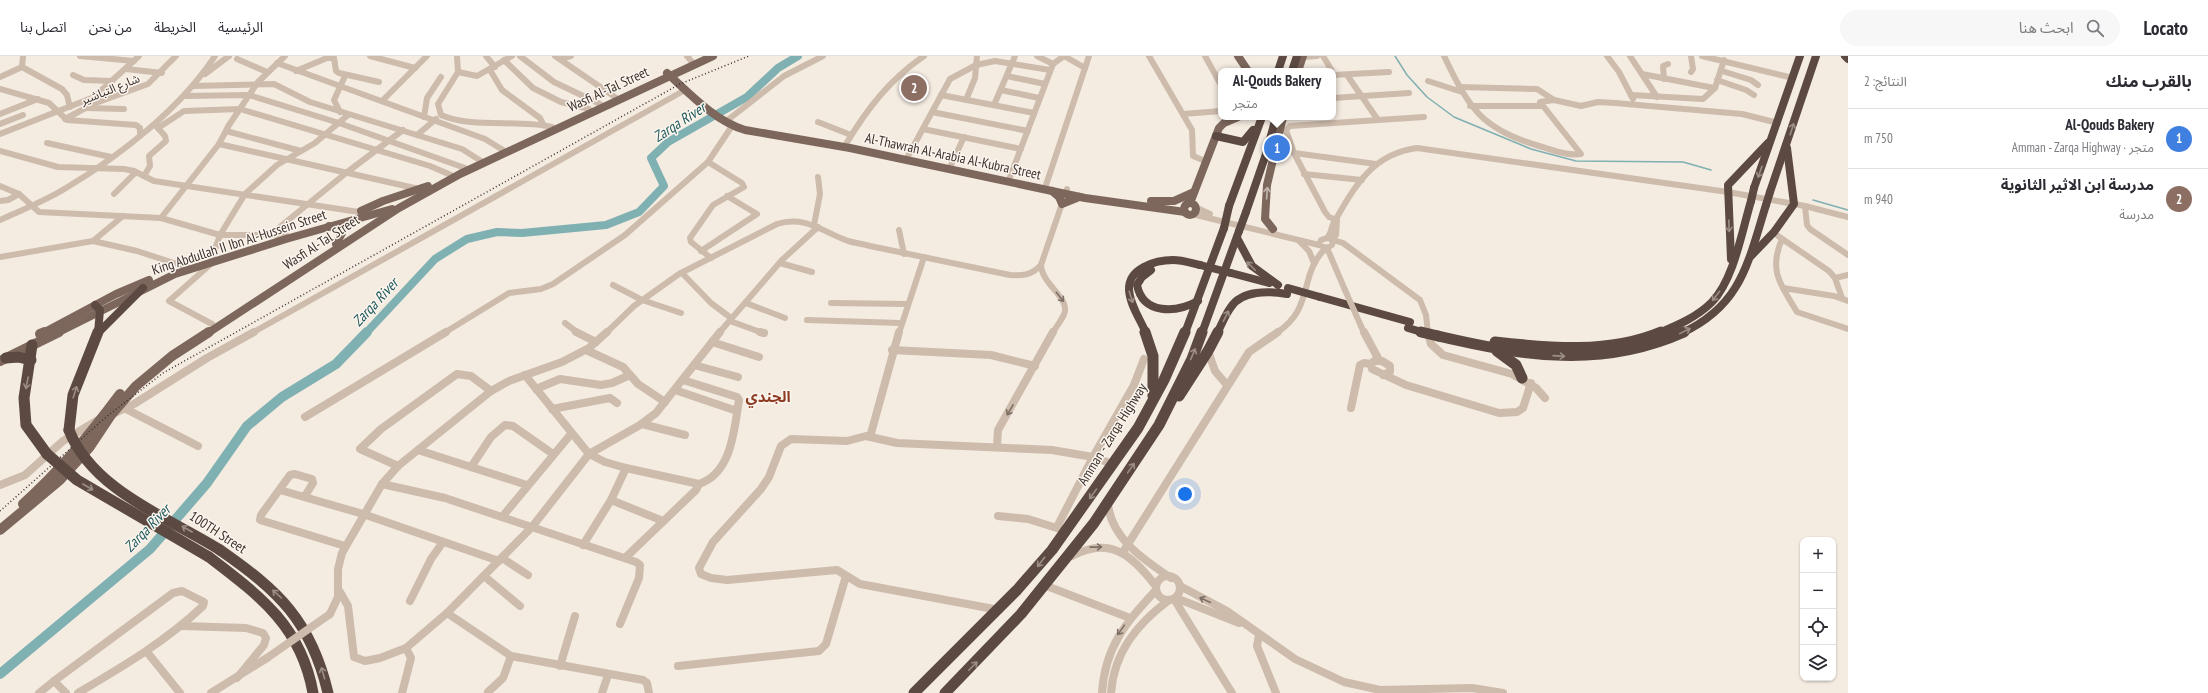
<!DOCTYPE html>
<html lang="ar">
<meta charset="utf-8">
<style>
:root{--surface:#fff;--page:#f7f7f7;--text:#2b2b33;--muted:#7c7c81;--line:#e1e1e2;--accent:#db2777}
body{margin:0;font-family:"PT Sans Narrow","Noto Sans Arabic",sans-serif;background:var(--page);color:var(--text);direction:rtl}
.controls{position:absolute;right:12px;bottom:12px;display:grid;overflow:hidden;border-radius:8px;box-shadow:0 1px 3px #0004}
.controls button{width:36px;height:36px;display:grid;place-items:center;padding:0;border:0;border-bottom:1px solid var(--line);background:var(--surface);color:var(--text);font:20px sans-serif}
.you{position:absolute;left:1185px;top:438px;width:14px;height:14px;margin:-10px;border:3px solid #fff;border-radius:50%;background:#1a73e8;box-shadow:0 0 0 6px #1a73e833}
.badge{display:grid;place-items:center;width:26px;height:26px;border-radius:50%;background:var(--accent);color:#fff;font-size:13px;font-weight:700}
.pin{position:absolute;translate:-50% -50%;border:2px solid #fff;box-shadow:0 1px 4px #0006}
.popup{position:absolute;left:1218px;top:12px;width:118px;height:52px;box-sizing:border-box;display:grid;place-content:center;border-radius:8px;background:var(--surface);filter:drop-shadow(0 1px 3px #0005);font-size:13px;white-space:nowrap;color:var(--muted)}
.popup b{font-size:15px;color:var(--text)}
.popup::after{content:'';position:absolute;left:50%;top:100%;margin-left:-8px;border:8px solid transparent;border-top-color:var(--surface)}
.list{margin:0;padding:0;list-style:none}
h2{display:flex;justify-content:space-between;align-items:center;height:52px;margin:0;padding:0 16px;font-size:17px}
h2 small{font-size:13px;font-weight:400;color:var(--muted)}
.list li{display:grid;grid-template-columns:26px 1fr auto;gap:12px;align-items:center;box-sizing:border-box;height:60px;padding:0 16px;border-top:1px solid var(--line)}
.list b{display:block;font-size:15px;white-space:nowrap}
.list p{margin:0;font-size:13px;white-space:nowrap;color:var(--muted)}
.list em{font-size:13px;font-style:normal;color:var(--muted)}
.icon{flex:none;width:22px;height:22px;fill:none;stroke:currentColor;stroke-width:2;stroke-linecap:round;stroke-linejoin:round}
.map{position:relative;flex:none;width:1848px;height:637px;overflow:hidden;direction:ltr}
header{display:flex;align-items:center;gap:24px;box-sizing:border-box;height:56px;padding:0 20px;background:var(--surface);border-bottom:1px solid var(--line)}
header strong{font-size:19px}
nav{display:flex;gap:22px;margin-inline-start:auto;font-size:14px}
.search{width:280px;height:36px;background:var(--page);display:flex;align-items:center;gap:10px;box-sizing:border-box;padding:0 14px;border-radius:22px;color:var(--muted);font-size:15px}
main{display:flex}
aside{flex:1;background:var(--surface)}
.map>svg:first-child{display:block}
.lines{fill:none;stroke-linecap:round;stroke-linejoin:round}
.stream{stroke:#7fb0b2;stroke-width:1.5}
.river-far1{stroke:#7fb0b2;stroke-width:8}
.river{stroke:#7fb0b2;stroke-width:10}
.minor-far1{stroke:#cdbbac;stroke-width:6}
.minor{stroke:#cdbbac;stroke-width:8}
.major-far1{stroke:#7d675c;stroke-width:8}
.major{stroke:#7d675c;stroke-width:10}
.highway-far1{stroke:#5c4a42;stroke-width:8}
.highway{stroke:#5c4a42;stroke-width:11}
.rail{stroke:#3b302b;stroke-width:1.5;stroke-dasharray:1 2.5;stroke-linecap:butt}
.minor-bridge-far1{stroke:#cdbbac;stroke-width:6}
.minor-bridge{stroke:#cdbbac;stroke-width:8}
.highway-bridge-far1{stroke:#5c4a42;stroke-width:8}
.highway-bridge{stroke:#5c4a42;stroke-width:11}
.oneway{stroke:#9c8e87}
.oneway2{stroke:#c2b5ac}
.oneway3{stroke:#7d6f65}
.labels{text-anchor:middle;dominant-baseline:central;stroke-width:3;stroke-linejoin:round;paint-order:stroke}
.far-street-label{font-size:12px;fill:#3b302b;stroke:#fbf5ee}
.street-label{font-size:14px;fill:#3b302b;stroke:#fbf5ee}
.water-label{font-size:15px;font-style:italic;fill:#1f5a5e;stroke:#fbf5ee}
.neighbourhood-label{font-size:15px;font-weight:bold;fill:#8c3b22;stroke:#fbf5ee}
</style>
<header>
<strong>Locato</strong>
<div class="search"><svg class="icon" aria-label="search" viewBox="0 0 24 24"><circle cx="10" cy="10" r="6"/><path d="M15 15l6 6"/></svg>ابحث هنا</div>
<nav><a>الرئيسية</a><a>الخريطة</a><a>من نحن</a><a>اتصل بنا</a></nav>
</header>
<main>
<aside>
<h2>بالقرب منك<small>النتائج: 2</small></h2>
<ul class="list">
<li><span class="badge" style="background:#3f7fe0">1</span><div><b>Al-Qouds Bakery</b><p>متجر · Amman - Zarqa Highway</p></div><em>750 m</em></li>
<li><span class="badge" style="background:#8d6e63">2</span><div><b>مدرسة ابن الاثير الثانوية</b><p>مدرسة</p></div><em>940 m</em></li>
</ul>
</aside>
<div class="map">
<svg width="1848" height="637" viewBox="0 0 1848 637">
<rect width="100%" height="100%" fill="#f4ebe1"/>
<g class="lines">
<g class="stream">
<polyline points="1395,0 1407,19 1427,41 1454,61 1531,93 1576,105 1683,106 1711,114"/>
<polyline points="1813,144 1848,154"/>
</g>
<polyline class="river-far1" points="366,277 435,203 467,183 497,176 522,177 606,169 639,156 664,130 651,102 668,86 747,41 778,12 798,0"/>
<polyline class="river" points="0,618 150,493 207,427 247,370 282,341 336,308 367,276"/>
<g class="minor-far1">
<polyline points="23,0 22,11 62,33 67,39 70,51"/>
<polyline points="80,0 134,5"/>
<polyline points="370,0 415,12"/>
<path d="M457,0L458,16L438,48L441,59C473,73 517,63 552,71"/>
<polyline points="486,0 495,11"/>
<polyline points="520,0 554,26 600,48"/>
<polyline points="555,0 615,41"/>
<polyline points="687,0 692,6"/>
<polyline points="1149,0 1192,74 1193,100 1205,105"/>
<polyline points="1205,0 1221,29"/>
<polyline points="1323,0 1332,15"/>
<path d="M1444,0C1469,52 1481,73 1539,90C1553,94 1567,100 1581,98L1540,46L1554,44L1581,50L1598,46L1615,47L1742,58L1778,67"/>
<polyline points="1607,0 1619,16 1633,43"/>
<polyline points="1630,0 1657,41"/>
<polyline points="1691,0 1693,13 1691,16"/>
<polyline points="1702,0 1793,22"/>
<polyline points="1303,1 1317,0"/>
<polyline points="237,3 267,16"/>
<polyline points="560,3 571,0"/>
<polyline points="504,4 533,32 561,46 589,53"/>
<polyline points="277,7 485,83 503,94"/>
<polyline points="1053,8 1064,0 1085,12"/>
<polyline points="126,13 162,17"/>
<polyline points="490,14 502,34 540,62 543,68"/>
<polyline points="296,15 327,2 334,2 336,15 339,17 379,26"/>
<polyline points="1722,15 1751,24 1758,29"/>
<polyline points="458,16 477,20 512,0"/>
<polyline points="205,18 229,0"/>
<polyline points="1642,18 1714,32"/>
<polyline points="73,19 84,24 112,25"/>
<polyline points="1333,19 1389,16"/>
<polyline points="1007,20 1045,28"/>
<polyline points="0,21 22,11"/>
<polyline points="1664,23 1663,10 1668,8"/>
<polyline points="1717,24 1746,34 1754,39"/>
<polyline points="1428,25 1462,36"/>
<polyline points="193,30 274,28 310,46 462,93 481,105"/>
<polyline points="1459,31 1537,33 1554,44"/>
<polyline points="0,33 49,47 67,64 136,69 140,72 140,79"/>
<polyline points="1001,34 1039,42"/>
<polyline points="941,39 1034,57"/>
<polyline points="1631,39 1703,43 1715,32 1724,4"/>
<polyline points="184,40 249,39 339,67 465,112"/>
<polyline points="1333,42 1409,37"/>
<polyline points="966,44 975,22 977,0"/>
<polyline points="382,45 427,0"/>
<polyline points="994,49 1015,0"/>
<polyline points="1470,50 1542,50"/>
<polyline points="86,52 124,53"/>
<polyline points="340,56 334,44 345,20"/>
<polyline points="932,56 1028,75"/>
<polyline points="0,58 38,43"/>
<polyline points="1183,58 1221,55"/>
<polyline points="424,61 427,42 441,21"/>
<polyline points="65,63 93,48 148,28 176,0"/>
<polyline points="729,63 784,20 823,0"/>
<polyline points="1378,64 1424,61"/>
<polyline points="818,66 851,79"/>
<polyline points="0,68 23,59"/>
<polyline points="158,72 184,55 240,53 430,110 451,119"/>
<polyline points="923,73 1021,93"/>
<polyline points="226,75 301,95"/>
<polyline points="0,78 94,41 139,0"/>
<polyline points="417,79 436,63"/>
<polyline points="47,87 111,101"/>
<polyline points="219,88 419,133"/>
<path d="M846,88C867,53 890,23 924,0"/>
<polyline points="0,95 58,111 124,113 134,115 154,125 359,156"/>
<polyline points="1294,97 1376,108"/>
<polyline points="908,100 950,23 976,9 995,5 1050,14"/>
<polyline points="951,109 964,81"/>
<polyline points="1304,118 1362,124"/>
<polyline points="144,120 150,110 149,100 166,85 165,80 156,70"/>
<polyline points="1010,121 1053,8 1037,0"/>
<polyline points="1046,129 1089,0"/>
<polyline points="0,130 19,138 39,156 161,162 220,179 286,179"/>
<polyline points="114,138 136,116"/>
<polyline points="0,145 8,144 19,138"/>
<polyline points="1805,150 1807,169 1810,173 1848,199"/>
<polyline points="1195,151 1210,158"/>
<polyline points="1192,158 1319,189"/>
<polyline points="161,162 219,88 229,69 258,26 285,0"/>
<path d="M0,164C22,154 45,145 66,132C121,99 180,53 215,0"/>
<polyline points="1337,164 1329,161 1325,156 1294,97 1286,74 1290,70 1378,64 1347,19"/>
<polyline points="814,169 820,138 818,121"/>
<polyline points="899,174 904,198"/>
<polyline points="270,179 346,117 403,74"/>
<polyline points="1778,180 1829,215 1835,222 1842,242"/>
<path d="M1327,182C1331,178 1331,173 1333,168C1354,132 1371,98 1417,92L1728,136L1805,150L1848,161"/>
<path d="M1782,183C1768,215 1781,229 1797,256L1848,273"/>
<polyline points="1332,184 1336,179 1337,164"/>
<polyline points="93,185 123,160"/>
<polyline points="1299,185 1309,195 1314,207"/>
<polyline points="1333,185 1332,189 1327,192 1319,189 1321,184 1327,182 1343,187 1420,244 1426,259 1428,277"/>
<polyline points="1327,192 1345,234"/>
<polyline points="701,195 757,158 727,140"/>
<polyline points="0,201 93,185 137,195 186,211"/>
<polyline points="212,202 220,179 245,138 277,109 315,87 348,59"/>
<polyline points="711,202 691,186 690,182 713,149 744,131 742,127 708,106 732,70"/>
<polyline points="212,207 169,245 212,268"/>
<polyline points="780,207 812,216"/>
<path d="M1041,209C1042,228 1067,240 1065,255C1064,262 1056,270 1053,277"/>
<polyline points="682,217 711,247 731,262"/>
<polyline points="1835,222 1848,219"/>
<polyline points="613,229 642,244 681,257"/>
<polyline points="1783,232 1834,240 1848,245"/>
<polyline points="746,247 785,262"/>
<polyline points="831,247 908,248"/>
<polyline points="807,264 900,267"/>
<polyline points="730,265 763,277"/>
<polyline points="565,267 578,277"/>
<polyline points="1361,270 1364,277"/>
<polyline points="252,277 685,34"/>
<polyline points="444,277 509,237 541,233 553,228 625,179 708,106"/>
<path d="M606,277L634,250L679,218L777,168C805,159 823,176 848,185C855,187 863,188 870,190L1010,219C1023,220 1032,219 1041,209L1067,133"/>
<polyline points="719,277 782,204 818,171"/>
<polyline points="899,277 924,201"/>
<path d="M1276,277C1315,253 1298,218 1326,192"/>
</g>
<g class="minor">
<polyline points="576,276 596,286"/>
<polyline points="760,276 764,277"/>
<polyline points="1364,276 1379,304"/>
<polyline points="1428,276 1431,288 1443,299 1512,318 1536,332 1545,342"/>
<polyline points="712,286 759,301"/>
<polyline points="586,294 623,311 638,328 665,346"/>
<polyline points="892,294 991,299 1035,310"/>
<polyline points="1208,295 1215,315 1227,329"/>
<polyline points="694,309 738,321"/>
<polyline points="525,319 589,398 605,406 626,412 699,428 696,434 625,502"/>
<polyline points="1383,319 1390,316 1390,310 1382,305 1374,305 1371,308 1372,313 1406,329 1499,357 1517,356 1523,352 1531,327"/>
<path d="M683,324L737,341L739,344C734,374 732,417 699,428"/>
<polyline points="536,333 560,323 601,329 612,327 630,319"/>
<polyline points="675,334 737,355"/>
<polyline points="124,352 198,390"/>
<polyline points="1351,352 1360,309 1364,307 1371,308"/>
<polyline points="552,353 610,342 617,347"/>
<polyline points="115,357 134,348 207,302 254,276"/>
<polyline points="305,361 446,276"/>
<polyline points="642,368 685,379"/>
<polyline points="870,381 899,276"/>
<polyline points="997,390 998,374 1053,276"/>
<polyline points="418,394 527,429"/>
<polyline points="398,410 360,393 381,373 457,318 471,320 491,335"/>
<polyline points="471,411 491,381 505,369 513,370 553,398"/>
<polyline points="382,428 445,442 636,506 640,509 639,522 620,568"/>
<polyline points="0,429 25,419 63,385 98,364"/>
<polyline points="280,434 363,458 499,505"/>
<polyline points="305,440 313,427 312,423 295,418 290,419 261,459 260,464 345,490"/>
<polyline points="611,444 663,465"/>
<path d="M1108,448C1111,482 1144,504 1171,522"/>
<polyline points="998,460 1028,463 1060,473"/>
<polyline points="502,461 571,378"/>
<polyline points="1057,471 1093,401 1134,329 1144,303"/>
<polyline points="583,489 611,444 626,412"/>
<polyline points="1123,496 1249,296 1278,276"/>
<path d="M1072,500C1110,480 1132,499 1155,529"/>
<polyline points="502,502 528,519"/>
<polyline points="484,520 520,550"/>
<circle cx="1168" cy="532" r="12"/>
<polyline points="1044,529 1130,562"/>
<polyline points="1180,530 1227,555 1295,603 1344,626 1380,634 1472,632 1503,637"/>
<polyline points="340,536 348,550 354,601 365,605 380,602 406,592 447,557 532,471 589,398 640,369 656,357 720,276"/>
<polyline points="1176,542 1239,567"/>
<polyline points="1174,543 1232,637"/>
<polyline points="410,545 431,503 443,486"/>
<polyline points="999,554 860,528 837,514 727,524 711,522 701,518 699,512 713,486 761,433 769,421 781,390 791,383 847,385 866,380 897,387 1052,394 1093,401 1113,408"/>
<polyline points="447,557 511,600 643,624 647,627 649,637"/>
<polyline points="330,558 338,541 338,513 342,497 382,428 398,410 491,335 509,325 562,306 589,292 607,276"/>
<polyline points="182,570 246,572 263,577 266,582 264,589 237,622"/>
<polyline points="1259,579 1257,590 1276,637"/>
<polyline points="147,596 180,637"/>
<polyline points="560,610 575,560"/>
<polyline points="678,610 819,595 826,588 846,520"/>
<polyline points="488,636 503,622 511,600"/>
<polyline points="39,637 54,625"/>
<path d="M66,637L54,625L173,537L182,535L204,546L203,550C165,586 122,611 78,637"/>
<polyline points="211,637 267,602"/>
<polyline points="402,637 411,602 406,592"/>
<polyline points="602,637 608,619"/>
<path d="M1102,637C1105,590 1126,567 1156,534"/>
<path d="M1111,637C1114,596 1137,568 1169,544"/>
</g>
<g class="major-far1">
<polyline points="1238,0 1248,15"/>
<polyline points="1298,15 1303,0"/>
<path d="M667,17C690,38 715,65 745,74L850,92L1085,142L1185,156"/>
<polyline points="1052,135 1059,141 1062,148 1079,141"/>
<polyline points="1151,145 1174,145 1194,136"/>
<circle cx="1190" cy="153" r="6"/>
<polyline points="1186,149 1192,142 1219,72 1224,67 1238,61"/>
<polyline points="361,155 383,145 428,130"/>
<polyline points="329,170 338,173 342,177 336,188"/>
<polyline points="1273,173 1265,163 1267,129 1283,61"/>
<polyline points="43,277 116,238 149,224"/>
<polyline points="57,277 175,218 286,183 392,153"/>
<polyline points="208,277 399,152 460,118 713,0"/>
</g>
<g class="major">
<polyline points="40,278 45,276"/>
<polyline points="0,305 59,276"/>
<path d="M23,448C60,415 90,378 120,338"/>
<polyline points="0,474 60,424 89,392 111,359 136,330 172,300 209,276"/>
</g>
<g class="highway-far1">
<polyline points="1845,0 1848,3"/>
<polyline points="1278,15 1283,0"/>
<polyline points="1292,15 1297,0"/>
<polyline points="1216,80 1243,86 1253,74"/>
<polyline points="1754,132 1800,0"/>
<polyline points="1770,136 1816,0"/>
<polyline points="1229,150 1262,61"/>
<polyline points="1246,156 1266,98 1276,61"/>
<polyline points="1237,182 1252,210 1278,229"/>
<polyline points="1751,200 1774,176 1794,148 1787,92"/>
<polyline points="1731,203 1728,129 1768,87"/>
<path d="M1151,214L1142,221L1137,229C1143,259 1176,257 1198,245"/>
<polyline points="1231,217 1269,227"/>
<polyline points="1320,241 1410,266"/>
<polyline points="95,249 100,254 98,277"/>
<polyline points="99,276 143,232"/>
<path d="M1146,277C1140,263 1130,249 1129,234C1128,212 1156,204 1173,204C1182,204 1191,207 1200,209"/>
<polyline points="1185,277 1224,172"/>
<polyline points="1202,277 1239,175"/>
<path d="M1217,277C1222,268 1225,259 1231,251C1242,234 1269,235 1287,238"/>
<path d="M1659,277C1678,269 1697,261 1712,246C1734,223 1742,175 1751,145"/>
<path d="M1682,277C1742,249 1748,206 1766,149"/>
</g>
<g class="highway">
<polyline points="1145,276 1153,300 1153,340"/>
<path d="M1438,280C1524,300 1601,313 1684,276"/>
<path d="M1495,286C1549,292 1609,298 1661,276"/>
<polyline points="32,289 24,342 26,369 47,398"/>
<polyline points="1497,295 1516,309 1522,322"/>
<polyline points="6,302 18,301 31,304"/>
<polyline points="1179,340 1208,295 1218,276"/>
<polyline points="69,374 73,339 98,276"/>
<path d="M220,494C279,535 311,565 328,637"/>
<path d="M209,501C260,540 301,570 313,637"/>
<polyline points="914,637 1017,534 1052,494 1138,372 1164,324 1185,276"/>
<polyline points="945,637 1021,558 1094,467 1159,369 1192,303 1202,276"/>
</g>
<polyline class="rail" points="0,455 106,361 163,317 680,28 749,0"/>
<polyline class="minor-bridge-far1" points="1345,234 1361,270"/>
<polyline class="minor-bridge" points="267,602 330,558"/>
<g class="highway-bridge-far1">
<polyline points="1751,145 1754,132"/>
<polyline points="1766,149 1770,136"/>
<polyline points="1224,172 1229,150"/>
<polyline points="1239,175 1246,156"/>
<polyline points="1200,209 1231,217"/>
<polyline points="1288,232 1320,241"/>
<polyline points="1408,272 1425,277"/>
</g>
<g class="highway-bridge">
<polyline points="1421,276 1438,280"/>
<path d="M69,374C92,434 169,462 220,494"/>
<polyline points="47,398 77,424 209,501"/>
</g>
</g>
<defs><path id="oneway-shaft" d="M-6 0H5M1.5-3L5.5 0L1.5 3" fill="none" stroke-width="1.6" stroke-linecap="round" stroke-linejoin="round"/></defs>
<g class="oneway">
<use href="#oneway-shaft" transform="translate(1792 73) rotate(-72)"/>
<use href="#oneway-shaft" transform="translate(1760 116) rotate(109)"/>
<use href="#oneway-shaft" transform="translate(1729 170) rotate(88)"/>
<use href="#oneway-shaft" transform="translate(1251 210) rotate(-135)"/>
<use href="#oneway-shaft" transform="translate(1716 240) rotate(128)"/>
<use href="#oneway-shaft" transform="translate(1131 241) rotate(72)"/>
<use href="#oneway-shaft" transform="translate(1226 260) rotate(-63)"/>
<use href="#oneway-shaft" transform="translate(1685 275) rotate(-26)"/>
<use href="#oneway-shaft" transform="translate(1193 298) rotate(-67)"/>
<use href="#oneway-shaft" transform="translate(1559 300) rotate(4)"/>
<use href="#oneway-shaft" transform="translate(27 327) rotate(101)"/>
<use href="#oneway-shaft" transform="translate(75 336) rotate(-72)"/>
<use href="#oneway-shaft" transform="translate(1131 412) rotate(-55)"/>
<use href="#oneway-shaft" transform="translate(88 431) rotate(30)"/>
<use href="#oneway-shaft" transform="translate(1093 438) rotate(126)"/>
<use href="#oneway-shaft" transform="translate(187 473) rotate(-150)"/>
<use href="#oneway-shaft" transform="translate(1041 506) rotate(127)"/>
<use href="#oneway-shaft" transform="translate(277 538) rotate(-138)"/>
<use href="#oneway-shaft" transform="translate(973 610) rotate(-45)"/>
<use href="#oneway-shaft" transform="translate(323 617) rotate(-106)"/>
</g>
<use class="oneway2" href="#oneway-shaft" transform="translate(1267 137) rotate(-86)"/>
<g class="oneway3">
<use href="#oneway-shaft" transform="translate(1060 241) rotate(52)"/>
<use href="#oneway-shaft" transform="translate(1010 354) rotate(120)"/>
<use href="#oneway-shaft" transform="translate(1096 491) rotate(-1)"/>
<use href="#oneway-shaft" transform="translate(1205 544) rotate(-155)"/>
<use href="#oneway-shaft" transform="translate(1121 574) rotate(125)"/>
</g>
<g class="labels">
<g class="far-street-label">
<text transform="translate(110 33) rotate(-22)">شارع التباشير</text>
</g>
<g class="street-label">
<text transform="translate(608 33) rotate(-25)">Wasfi Al-Tal Street</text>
<text transform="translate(953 100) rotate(12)">Al-Thawrah Al-Arabia Al-Kubra Street</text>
<text transform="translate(239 186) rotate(-18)">King Abdullah II Ibn Al-Hussein Street</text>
<text transform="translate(321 186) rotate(-33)">Wasfi Al-Tal Street</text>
<text transform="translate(1112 378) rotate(-58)">Amman - Zarqa Highway</text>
<text transform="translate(218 476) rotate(33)">100TH Street</text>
</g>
<g class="water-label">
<text transform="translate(679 66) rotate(-33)">Zarqa River</text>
<text transform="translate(375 246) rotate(-47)">Zarqa River</text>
<text transform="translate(147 472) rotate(-46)">Zarqa River</text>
</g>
<g class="neighbourhood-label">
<text x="768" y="340">الجندي</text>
</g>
</g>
</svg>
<div class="controls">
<button>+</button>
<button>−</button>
<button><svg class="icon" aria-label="locate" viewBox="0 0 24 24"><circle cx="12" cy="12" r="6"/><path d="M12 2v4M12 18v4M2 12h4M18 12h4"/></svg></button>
<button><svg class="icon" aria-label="layers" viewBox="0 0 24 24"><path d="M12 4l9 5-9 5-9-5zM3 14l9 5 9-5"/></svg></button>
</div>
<div class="you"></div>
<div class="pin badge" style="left:1277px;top:92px;background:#3f7fe0">1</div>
<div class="popup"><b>Al-Qouds Bakery</b>متجر</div>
<div class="pin badge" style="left:914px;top:32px;background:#8d6e63">2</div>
</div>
</main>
